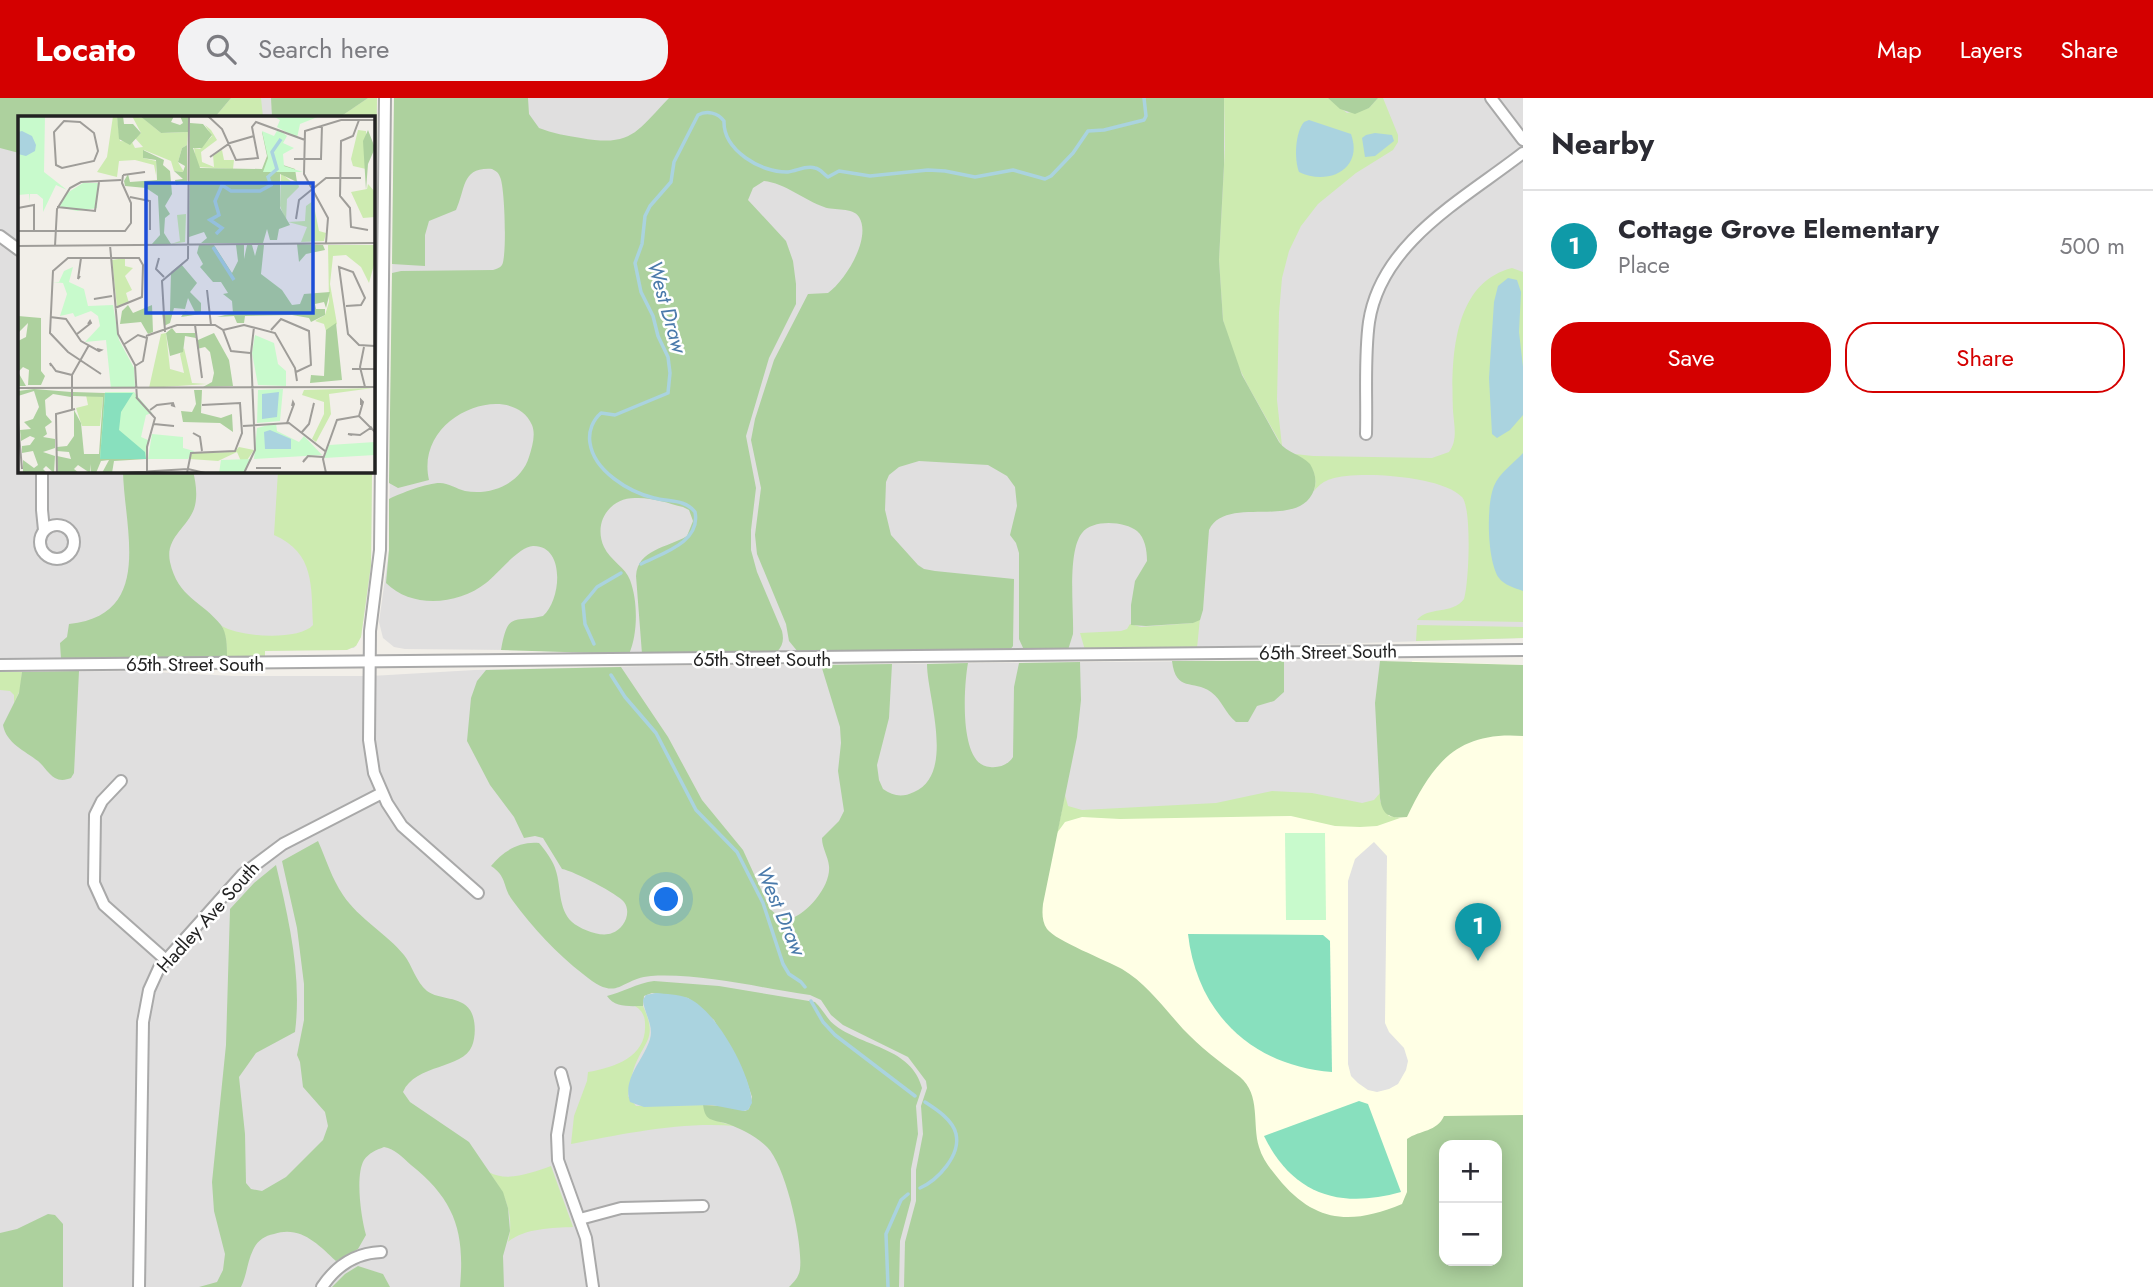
<!DOCTYPE html>
<meta charset="utf-8">
<style>
:root{--surface:#fff;--page:#f2f2f3;--text:#2b2b33;--muted:#7c7c81;--line:#e1e1e2;--accent:#d40000}
body{margin:0;font-family:Jost,sans-serif;background:var(--page);color:var(--text)}
.controls{position:absolute;right:21px;bottom:21px;display:grid;overflow:hidden;border-radius:14px;box-shadow:0 4px 18px #0003}
.controls button{width:63px;height:63px;display:grid;place-items:center;padding:0;border:0;border-bottom:2px solid var(--line);background:var(--surface);color:var(--text);font:35px sans-serif}
.you{position:absolute;left:667px;top:802px;width:24px;height:24px;margin:-18px;border:5px solid #fff;border-radius:50%;background:#1a73e8;box-shadow:0 0 0 10px #1a73e833}
.badge{display:grid;place-items:center;width:46px;height:46px;border-radius:50%;background:var(--accent);color:#fff;font-size:23px;font-weight:700}
.pin{position:absolute;translate:-50% -58px;filter:drop-shadow(0 2px 4px #0008)}
.pin::after{content:'';position:absolute;top:37px;width:24px;height:21px;background:inherit;clip-path:polygon(0 0,100% 0,50% 100%)}
.list{margin:0;padding:0;list-style:none}
h2{display:flex;justify-content:space-between;align-items:center;height:91px;margin:0;padding:0 28px;font-size:30px}
h2 small{font-size:23px;font-weight:400;color:var(--muted)}
.list li{display:grid;grid-template-columns:46px 1fr auto;gap:21px;align-items:center;box-sizing:border-box;height:112px;padding:0 28px;border-top:2px solid var(--line)}
.list b{display:block;font-size:26px;white-space:nowrap}
.list p{margin:0;font-size:23px;white-space:nowrap;color:var(--muted)}
.list em{font-size:23px;font-style:normal;color:var(--muted)}
.actions{display:flex;gap:14px;padding:21px 28px}
.actions a{flex:1;padding:16px 0;border:2px solid var(--accent);border-radius:28px;text-align:center;font-size:24px;color:var(--accent)}
.actions .main{background:var(--accent);color:#fff}
.icon{flex:none;width:38px;height:38px;fill:none;stroke:currentColor;stroke-width:2;stroke-linecap:round;stroke-linejoin:round}
.map{position:relative;flex:none;width:1523px;height:1189px;overflow:hidden}
header{display:flex;align-items:center;gap:42px;box-sizing:border-box;height:98px;padding:0 35px;background:var(--accent);color:#fff}
header strong{font-size:33px}
nav{display:flex;gap:38px;margin-inline-start:auto;font-size:24px}
.search{width:490px;height:63px;background:var(--page);display:flex;align-items:center;gap:18px;box-sizing:border-box;padding:0 24px;border-radius:28px;color:var(--muted);font-size:26px}
main{display:flex}
aside{flex:1;background:var(--surface)}
.map>svg:first-child{display:block}
.residential{fill:#e0dfdf}
.education{fill:#ffffe5;fill-rule:evenodd}
.grass{fill:#cdebb0}
.forest{fill:#add19e;fill-rule:evenodd}
.park{fill:#c8facc}
.pitch{fill:#88e0be}
.parking{fill:#e2e2e2}
.water{fill:#aad3df}
.lines{fill:none;stroke-linecap:round;stroke-linejoin:round}
.stream{stroke:#aad3df;stroke-width:3.5}
.minor-casing{stroke:#a9a9a9;stroke-width:14}
.minor{stroke:#fff;stroke-width:10}
.labels{text-anchor:middle;dominant-baseline:central;stroke-width:5;stroke-linejoin:round;paint-order:stroke}
.street-label{font-size:19px;fill:#222;stroke:#fff}
.water-label{font-size:21px;font-style:italic;fill:#4a7aab;stroke:#fff}
.inset-river{fill:none;stroke:#aad3df;stroke-width:3.5}
.inset-road{fill:none;stroke:#9f9d99;stroke-width:2}
.view{fill:#1d4ed8;fill-opacity:0.15;stroke:#1d4ed8;stroke-width:3.5}
.inset-edge{fill:none;stroke:#222;stroke-width:3.5}
</style>
<header>
<strong>Locato</strong>
<div class="search"><svg class="icon" aria-label="search" viewBox="0 0 24 24"><circle cx="10" cy="10" r="6"/><path d="M15 15l6 6"/></svg>Search here</div>
<nav><a>Map</a><a>Layers</a><a>Share</a></nav>
</header>
<main>
<div class="map">
<svg width="1523" height="1189" viewBox="0 0 1523 1189">
<rect width="100%" height="100%" fill="#f2efe9"/>
<g class="residential">
<polygon points="0,0 377,0 373,328 373,19 19,19 19,373 372,373 371,467 361,539 354,550 265,553 265,559 0,561"/>
<polygon points="394,0 1523,0 1523,540 1197,550 590,556 525,552 405,551 394,549 383,540 379,524 389,452"/>
<polygon points="1321,562 1387,563 1387,713 1012,1189 0,1189 0,574 133,573 234,578 371,578 475,572 649,568"/>
</g>
<path class="education" d="M1412,563L1523,567V1189H1012L1016,714L1386,713ZM1444,1047H1497V1163H1444Z"/>
<g class="grass">
<polygon points="231,0 261,0 263,19 215,19"/>
<polygon points="368,0 377,0 375,131 373,131 373,19 340,19"/>
<polygon points="1224,0 1328,0 1347,15 1369,10 1378,0 1383,0 1398,37 1398,44 1393,52 1356,75 1318,106 1301,128 1289,153 1282,180 1279,215 1277,302 1282,348 1247,286 1234,259 1223,222 1219,162 1225,49"/>
<path d="M1512,170L1523,174V524L1417,522C1428,508 1452,517 1464,501C1469,485 1472,410 1462,399C1443,378 1357,372 1331,381C1324,383 1319,387 1314,393C1319,376 1310,363 1295,356L1313,358L1432,360L1449,354C1458,342 1454,327 1453,313C1451,263 1452,185 1512,170Z"/>
<path d="M278,373H372L371,467L361,539L356,548L347,552L265,553V559H227L226,541L222,528C239,539 299,543 313,527C311,488 315,455 274,437Z"/>
<polygon points="1200,520 1197,550 1085,552 1080,535 1121,533 1127,531 1130,526 1141,529 1193,525"/>
<polygon points="1417,527 1523,529 1523,540 1416,543"/>
<polygon points="0,574 22,574 20,592 14,605 14,597 10,593 0,592"/>
<polygon points="1272,693 1312,695 1362,705 1374,702 1380,695 1380,703 1389,718 1400,720 1377,728 1360,729 1335,728 1291,718 1120,721 1082,719 1065,724 1057,735 1065,697 1068,708 1082,712 1216,705"/>
<path d="M635,908H643C658,941 645,941 634,970C631,979 630,988 628,998L636,1008L703,1007C707,1023 721,1024 735,1028C684,1023 621,1036 571,1046L574,1018L587,983L588,974C615,969 647,959 645,926C645,918 642,912 635,908Z"/>
<path d="M551,1068L573,1129C553,1130 524,1130 508,1144C515,1118 505,1095 489,1074C507,1085 533,1074 551,1068Z"/>
</g>
<g class="forest">
<polygon points="0,0 231,0 215,19 19,19 19,55 0,50"/>
<polygon points="271,0 368,0 340,19 272,19"/>
<path d="M394,0H528L529,16L539,30C552,35 567,38 581,40C632,49 636,34 669,0H1224V67L1219,162L1223,222L1242,277L1279,344C1287,355 1301,356 1310,366C1315,374 1317,383 1314,392C1299,433 1226,396 1209,432L1203,512L1200,522L1193,525L1146,528L1131,527V507L1135,483L1147,463C1147,452 1145,440 1137,433C1125,423 1092,421 1082,435C1067,454 1074,512 1073,536L1068,552H1024L1019,541V455L1016,445L1010,437L1017,408L1015,389L1007,378L988,367L919,363L899,369L889,377L886,384L885,412L891,437L918,467L924,471L935,473L1014,481L1013,548L1010,552L798,554L789,543L786,526L757,456L755,437L761,390L751,342L755,321L774,262L808,196L828,195C845,183 872,140 859,119C853,109 834,113 824,109C804,102 785,85 764,83L753,90L748,102L786,143L793,163L796,186V206L769,260L746,338L756,390L751,432V452L757,474L782,533C784,542 783,547 777,554L642,556L636,478C638,451 667,450 687,438L693,423L689,412L683,409C668,405 651,399 635,400C609,400 593,425 604,449C610,462 626,470 630,482C638,503 638,536 629,556L501,552C508,513 513,525 543,518C562,501 565,447 533,448C518,449 498,476 486,485C458,507 412,511 386,485L389,452V401C401,395 427,385 440,385C448,385 457,391 465,393C492,398 521,385 529,359C532,349 536,337 532,327C512,281 414,316 429,382L398,390L389,385L392,175L401,173L493,172C496,171 500,170 502,167C507,159 505,88 500,79C498,74 497,74 492,71C461,69 466,91 456,112L429,123L425,137V168L392,166Z"/>
<polygon points="1328,0 1378,0 1369,10 1355,16 1340,11"/>
<path d="M123,373H193C196,385 198,399 194,411C187,430 165,440 170,464C178,500 202,503 221,527C227,535 227,549 227,559L61,561L60,545L67,539L69,526C155,517 124,431 123,373Z"/>
<path d="M1172,563H1284V594L1274,603L1257,608L1248,624H1236C1225,615 1222,602 1211,594C1193,581 1176,595 1172,563Z"/>
<path d="M1380,563L1523,567V638C1457,633 1433,665 1407,719C1390,721 1382,717 1380,700L1375,605Z"/>
<path d="M1080,564L1081,602L1077,639L1043,806C1042,815 1042,824 1047,831C1056,843 1106,862 1122,871C1147,886 1164,910 1183,931C1200,949 1220,964 1240,979C1261,997 1252,1026 1259,1049C1263,1063 1273,1074 1282,1085C1318,1126 1354,1126 1402,1106L1407,1094V1041C1420,1032 1437,1034 1444,1018L1523,1017V1189H904L905,1144L916,1103V1072L923,1036L921,1008L927,990L926,983L908,959L843,927L831,917L821,902L810,897C760,890 701,875 651,878C618,881 619,906 583,876C557,856 532,829 513,803C502,789 508,779 491,768C503,753 520,743 539,745C545,752 554,764 556,773C561,788 558,811 572,824C580,831 601,840 612,835C624,831 632,815 624,804C618,796 574,773 562,771L543,740L535,738L524,740L514,719L490,687L467,643L471,600L477,583L486,572L621,569L668,639L702,702L743,752L770,811L778,818L790,821C808,815 831,788 829,768C828,758 822,750 822,740L839,723L844,713L838,673L841,645L840,629L821,567L892,566L889,620L877,667L879,682L883,691C893,698 902,700 914,694C956,676 927,598 927,566L968,565C964,586 958,668 990,669C999,670 1008,667 1013,659L1014,589L1019,565ZM1444,1047H1497V1163H1444Z"/>
<path d="M79,573L74,675L71,680C66,682 60,683 55,680C48,676 44,668 38,663C25,653 6,645 3,627L19,595L22,574Z"/>
<path d="M318,743C326,761 332,781 343,797C359,821 386,835 404,857C412,867 416,884 427,893C439,902 461,898 470,912C476,921 476,938 472,948C463,971 415,966 403,994L410,1004L469,1044L503,1094L508,1110L510,1133L503,1158L504,1189H460C465,1134 455,1102 411,1067C402,1059 395,1051 384,1049C376,1052 369,1055 364,1062C355,1077 361,1120 366,1137L358,1151L336,1163C318,1146 300,1127 274,1136C264,1138 257,1143 253,1152C247,1164 247,1177 241,1189H199L217,1184L223,1172L225,1156L214,1113L212,1084L226,947L230,811L254,785L276,767C289,822 302,878 295,934L256,955L239,979L245,1036L246,1085L251,1091L262,1093L286,1079L323,1042L328,1028L325,1014L303,989L300,964L297,957L304,922V886L297,830L282,763Z"/>
<path d="M654,883L719,888L815,904C823,911 827,922 836,928C864,949 912,950 922,990L916,1008L918,1036L911,1071V1102L900,1143L899,1189H789C794,1184 799,1179 800,1171C803,1145 786,1068 767,1049C756,1038 740,1030 725,1025C721,1024 714,1023 710,1021C705,1018 704,1013 703,1007L725,1008L745,1013L749,1011L752,999L746,981L714,922L688,900L652,895L644,898L643,908C630,908 615,910 607,898C620,895 638,885 654,883Z"/>
<polygon points="48,1116 55,1117 63,1126 63,1189 0,1189 0,1135 17,1131"/>
<polygon points="358,1168 383,1176 390,1189 332,1189 345,1176"/>
</g>
<polygon class="park" points="1285,735 1325,735 1326,822 1286,822"/>
<g class="pitch">
<path d="M1188,836L1323,837L1330,843L1332,974C1253,968 1197,916 1188,836Z"/>
<path d="M1359,1003L1368,1006L1401,1094C1340,1111 1293,1097 1264,1038Z"/>
</g>
<polygon class="parking" points="1374,744 1387,758 1385,925 1389,934 1404,950 1408,963 1406,972 1398,986 1389,991 1377,994 1368,992 1358,985 1351,978 1348,966 1348,783 1355,761"/>
<g class="water">
<path d="M1309,22L1351,36C1364,72 1327,88 1299,74C1294,61 1295,35 1304,24Z"/>
<polygon points="1375,35 1392,37 1394,43 1375,58 1365,59 1362,40 1366,37"/>
<polygon points="1508,180 1517,182 1521,194 1519,234 1523,269 1523,317 1510,332 1497,340 1492,336 1489,280 1494,204 1498,188"/>
<path d="M1523,355V493C1515,490 1504,487 1499,480C1487,463 1486,407 1494,388C1499,375 1514,365 1523,355Z"/>
<path d="M656,895C666,896 678,896 688,900C716,912 751,976 752,1005L748,1012L743,1013L712,1007L644,1009L630,1004C622,980 644,962 650,941C654,927 644,915 643,902L646,897Z"/>
</g>
<g class="lines">
<g class="stream">
<path d="M641,466C663,455 701,444 695,414C685,401 669,404 654,400C629,394 594,373 590,345C588,333 593,322 601,315L615,317L668,295L670,275L668,259L658,238L653,218L641,194L635,165L642,146L645,118L650,108L671,84L674,64L698,17C707,12 718,15 724,23C723,52 761,75 788,74C797,73 806,67 815,70C821,71 823,76 828,79L839,73L870,78L928,72L945,73L975,79L1013,72L1045,81L1051,78L1073,55L1088,33L1104,32L1144,22L1146,18L1144,0"/>
<polyline points="594,546 585,526 583,506 597,489 621,475"/>
<polyline points="611,577 625,599 656,635 696,712 737,754 763,805 783,866 789,876 801,884 805,889"/>
<polyline points="811,903 823,924 835,937 915,998"/>
<path d="M920,1090C938,1082 961,1057 956,1036C953,1022 936,1011 925,1004"/>
<polyline points="888,1189 886,1136 901,1102 908,1096"/>
</g>
<g class="minor-casing">
<g id="minor">
<polyline points="385,0 380,452 370,533 369,642 374,675 387,705 402,728 478,795"/>
<polyline points="1491,0 1523,42"/>
<polyline points="0,138 19,152"/>
<path d="M1366,336C1367,299 1364,260 1369,224C1381,144 1464,101 1523,55"/>
<polyline points="42,373 42,412 44,432"/>
<circle cx="57" cy="444" r="17"/>
<polyline points="0,567 1523,552"/>
<polyline points="121,683 102,703 95,717 94,785 104,807 166,862"/>
<polyline points="561,975 565,990 557,1037 558,1062 586,1140 593,1189"/>
<polyline points="580,1121 621,1110 703,1108"/>
<polyline points="139,1189 143,924 149,892 159,870 243,776 283,746 382,695"/>
<path d="M322,1189C336,1168 356,1155 381,1154"/>
</g>
</g>
<use href="#minor" class="minor"/>
</g>
<g class="labels">
<g class="street-label">
<text transform="translate(1328 554) rotate(-1)">65th Street South</text>
<text x="762" y="561">65th Street South</text>
<text x="195" y="566">65th Street South</text>
<text transform="translate(208 819) rotate(-48)">Hadley Ave South</text>
</g>
<g class="water-label">
<text transform="translate(667 209) rotate(74)">West Draw</text>
<text transform="translate(781 813) rotate(67)">West Draw</text>
</g>
</g>
<g transform="translate(18 18)">
<rect width="357" height="357" fill="#f2efe9"/>
<path d="M95,0H99L102,25L114,26L117,32L125,31L117,22L123,17L114,0L125,2L143,17L170,16L169,29L164,32L160,46L166,56L156,55L153,45L126,34L125,42L138,45V59L136,49L117,44L101,45L99,61L79,56L89,41ZM187,9L193,14L199,24L183,36L184,46L196,51L195,39L204,34L206,44H216L215,53L179,51L176,32L182,33L194,20ZM340,14L348,15V53L335,50L333,43ZM263,57L276,68L279,64L281,71L269,83L268,105L262,90ZM350,68L357,76V101L345,102L333,76L349,73ZM295,85L301,115L308,117L306,125L283,126L289,111L270,106L287,105L288,90ZM168,98L167,126L153,128L162,125L159,99ZM310,129H357V145L351,167L343,151L328,139L315,140L312,168L319,208L308,215L306,208L297,205L307,199L311,186ZM107,142V150L115,152L107,160L114,174L108,177L111,187L99,191L94,144ZM148,217L152,253L166,257L162,238L166,232L174,267L189,268L131,272L143,218ZM355,272L311,278L313,298L298,326L294,323L306,298V286L284,279L286,274ZM68,279L85,281L82,310H64L58,292L70,289ZM221,331L236,334L225,350L219,336L200,345L172,343L174,337L216,336Z" fill="#cdebb0"/>
<path d="M99,0H105L106,8H115L123,17L112,29L101,23ZM122,0H156L153,6L162,9L165,7L162,0H170V16L143,17ZM172,7L185,8L194,19L184,32H175L182,52L244,53L249,40L244,16L265,27L260,32L265,49L277,53L279,66L262,58V92L272,109L261,113L259,124H252L249,113L245,127H183L189,122L186,116L171,121ZM350,14L357,32L350,48L348,74L345,25ZM169,29V66L158,69L157,64L165,63L156,55L165,56L167,50L160,46L164,32ZM125,34L146,44L145,49L152,55L154,78L147,90L152,98L147,102L146,117L153,128H134L142,119L140,80L128,72L107,70L106,65L110,58L112,66L139,64L138,44L125,42ZM279,128L305,129L307,134L288,138L281,146ZM181,129H196L214,157L220,145L218,129H226V143L229,129H234L237,140L240,129H246L243,158L264,174L274,189L282,188L286,178L312,176L308,192L306,186L297,188L298,193H307V199L293,206L291,202L274,199L227,200L226,207H219L216,200L199,201L215,197L214,185L205,178L210,177L203,166H195L182,151L185,148L179,137ZM163,148L179,167L172,176L183,187V198L163,201L167,195L178,198L170,182L167,193L156,192L152,207L146,210L144,198L152,195L153,156ZM110,189L115,197L134,189L135,216L130,218L123,206L102,208L104,195ZM0,200L23,202V255L27,260L23,269H10L11,254L5,251L0,256L8,270H0V225L8,221L10,207L0,217ZM318,207L324,264L292,267L293,259L306,260L308,214ZM154,212L158,217H177L178,222L167,220L165,236L152,240L148,217ZM196,217L211,244L215,270L185,271L194,266L196,257L192,236L187,231L179,233L180,224ZM16,273L53,276V281L35,278L27,284L28,299L34,306L27,311L29,318L25,321L37,323V332L25,336L37,340L36,357L28,350L25,353L29,357H5V344L16,352L20,349L15,335L4,337V330L12,329L17,322L12,320L3,325L2,314L13,313L6,306L15,303L21,291L16,275L0,280V275ZM176,274H184L183,297L203,302L214,298L215,316L202,307L165,306L163,295L174,296L178,288ZM55,276L87,277L128,343L96,345L94,357H84L91,344L83,345L78,357H73L72,348V357L60,349L56,353L61,357H40L39,340L53,343L51,336L39,335V331L49,330L56,320V294L63,307L66,338H81L85,281L55,280Z" fill="#add19e"/>
<path d="M0,0H27L26,56L49,74L38,69L25,96V83L19,78H12V86L11,78L0,79ZM255,0H302L282,8L279,22L259,11L262,4ZM260,13L269,20L265,27L276,32L265,38L266,50L285,56H245L250,42L244,15L256,20ZM65,67H80L79,92L59,95L41,91L49,77ZM55,151L51,166L66,173L70,190L95,189L101,224L116,252L117,271L93,273L88,224L67,226L82,210L80,200L73,195L57,201L55,197L42,200L49,178L45,167L34,166H41L46,155ZM237,219L256,227L260,248L268,255V270L240,269L234,237ZM265,273L262,305L239,307L240,274ZM87,276H116L134,297L128,299L123,321L130,324L128,343H82ZM258,307L259,315L281,326L286,320L304,339L236,343L239,312ZM134,318L165,321V332L176,335L170,343H130ZM357,326V339L306,342L311,329ZM234,343L225,357H201L203,344Z" fill="#c8facc"/>
<path d="M87,277H115L103,296L101,314L127,336L128,343H82Z" fill="#88e0be"/>
<path d="M4,15L14,20L18,29L17,35L8,40L0,38V16ZM261,276L259,301L244,303V278ZM252,314L273,323V333H247L246,316Z" fill="#aad3df"/>
<path class="inset-river" d="M198,118L204,112L192,104L201,99L197,85L204,69L213,75H242L253,69L250,61L259,53L254,36L263,23M195,131L216,164"/>
<path class="inset-road" d="M190,0L204,13L218,44L240,42L234,11L238,6L287,24M341,4L335,20L323,25L322,80L332,92L333,111L350,114M46,5L62,6L76,17L80,35L76,45L44,52L38,49L36,16ZM192,41L212,27L236,20M276,43H303L304,9M105,59L127,56M112,81L132,85V114M39,91L77,95L81,66M0,92L16,89V114M278,103L281,84L308,62H343H338M0,115H107L113,107V87L104,67L105,59M308,127L310,102L286,58L287,15L323,4H357M92,129L100,218L117,249L119,283M0,130L357,127M37,130L39,93L52,72L63,66L103,64M141,142L138,153L146,161M170,143L171,0M62,160L60,163L63,142M189,174L193,209M80,183H76L94,180M328,190L343,189L347,182L335,156L321,151L330,218L341,229L357,230M32,201L48,203L63,225L81,235L83,234L79,233M177,209L184,262M205,214L226,209L257,217L277,252L279,265M253,214L263,203L291,215L293,249L278,256M147,216L144,165L170,143M59,218L73,207L72,205L70,208M128,220L159,209H197L205,214L213,235L232,237M105,229L120,219L129,222L125,245L117,250M346,231L342,251L347,271M33,250L32,247L38,255L54,259M334,253H357M80,256L83,258L50,236L32,217L35,155L50,142H121L125,149L124,181L97,192M0,272L357,271M118,281L137,302L129,331V357M54,293V259L71,229M132,294L139,289L155,287L156,290L153,289M341,300L345,286L343,284V289M0,307L4,353M269,307L276,288L275,286L274,290M136,308L156,310H152M225,310L271,307L307,335M284,316L291,308L296,287L295,291M175,317L182,321L184,335M334,319L330,318L342,319L354,311M287,343L285,346L290,340L305,341M238,352H263M39,357L38,298L57,293M103,357L170,353L187,357M169,357L173,337L217,335L224,317L222,287L184,289M226,357L237,334L233,237L236,211M308,357L305,343L319,304L341,300L357,316"/>
<path class="view" d="M128,67H295V197H128Z"/>
<rect width="357" height="357" class="inset-edge"/>
</g>
</svg>
<div class="controls">
<button>+</button>
<button>−</button>
</div>
<div class="you"></div>
<div class="pin badge" style="left:1478px;top:863px;background:#0f9aa8">1</div>
</div>
<aside>
<h2>Nearby<small></small></h2>
<ul class="list">
<li><span class="badge" style="background:#0f9aa8">1</span><div><b>Cottage Grove Elementary</b><p>Place</p></div><em>500 m</em></li>
</ul>
<div class="actions"><a class="main">Save</a><a>Share</a></div>
</aside>
</main>
